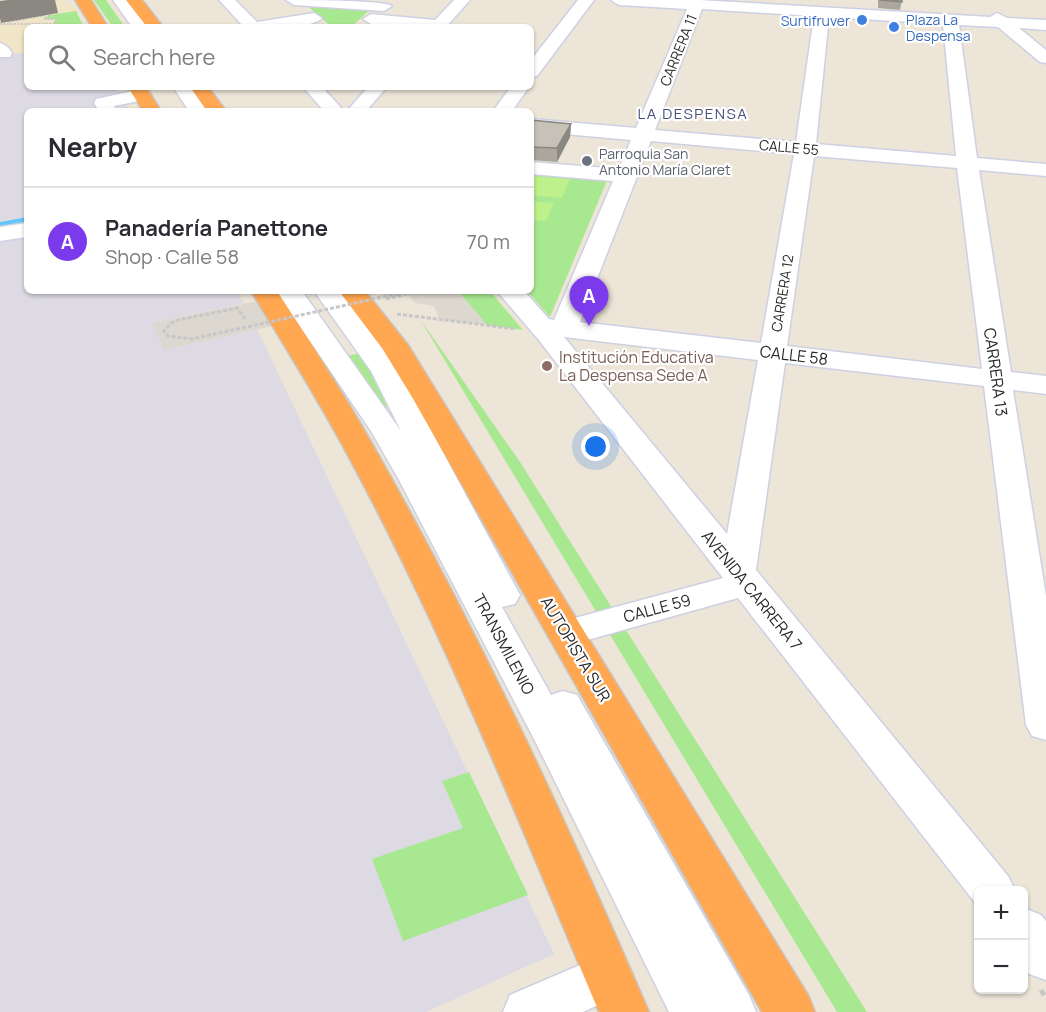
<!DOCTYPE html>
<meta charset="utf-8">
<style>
:root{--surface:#fff;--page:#f2f2f3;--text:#2b2b33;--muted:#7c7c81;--line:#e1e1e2;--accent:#7c3aed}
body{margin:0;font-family:Manrope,sans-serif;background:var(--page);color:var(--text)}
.controls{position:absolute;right:18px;bottom:18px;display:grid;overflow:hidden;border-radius:9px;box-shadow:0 2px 4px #0004}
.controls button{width:54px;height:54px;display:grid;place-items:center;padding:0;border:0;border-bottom:2px solid var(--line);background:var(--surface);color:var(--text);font:30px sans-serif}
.you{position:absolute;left:596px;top:447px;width:21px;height:21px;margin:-15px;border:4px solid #fff;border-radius:50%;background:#1a73e8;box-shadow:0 0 0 9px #1a73e833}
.badge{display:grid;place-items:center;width:39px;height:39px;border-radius:50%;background:var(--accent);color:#fff;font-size:20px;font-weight:700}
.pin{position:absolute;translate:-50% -50px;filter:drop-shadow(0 2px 3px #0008)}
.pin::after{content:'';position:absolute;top:32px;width:21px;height:18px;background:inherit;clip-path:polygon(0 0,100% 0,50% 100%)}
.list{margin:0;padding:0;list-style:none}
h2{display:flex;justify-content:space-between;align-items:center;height:78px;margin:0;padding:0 24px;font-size:26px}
h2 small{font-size:20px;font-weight:400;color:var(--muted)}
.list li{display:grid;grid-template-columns:39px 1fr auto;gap:18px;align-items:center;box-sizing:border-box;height:108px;padding:0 24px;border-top:2px solid var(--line)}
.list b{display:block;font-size:22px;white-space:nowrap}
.list p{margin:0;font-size:20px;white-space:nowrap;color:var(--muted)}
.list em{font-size:20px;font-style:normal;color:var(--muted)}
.icon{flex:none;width:33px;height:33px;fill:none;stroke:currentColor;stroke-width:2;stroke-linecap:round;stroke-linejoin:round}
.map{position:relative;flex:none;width:1046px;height:1012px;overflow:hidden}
.search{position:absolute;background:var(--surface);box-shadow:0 2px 4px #0004;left:24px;top:24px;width:510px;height:66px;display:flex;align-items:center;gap:15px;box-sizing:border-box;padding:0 21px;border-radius:9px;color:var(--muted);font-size:22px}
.panel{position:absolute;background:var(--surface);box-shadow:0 2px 4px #0004;left:24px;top:108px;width:510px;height:186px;border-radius:9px}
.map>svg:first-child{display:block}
.industrial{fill:#dddae4}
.education{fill:#f0e5c6}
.green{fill:#a8e890}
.pitch{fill:#bef08b}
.plaza{fill:#dcd8d0}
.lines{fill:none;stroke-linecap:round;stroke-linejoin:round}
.canal{fill:#62c6f7;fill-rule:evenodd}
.minor-casing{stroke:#ced0e3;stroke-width:3}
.highway-casing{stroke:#c7c7c7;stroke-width:3}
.path-far2{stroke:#c7c7c7;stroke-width:2;stroke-dasharray:2 1.5;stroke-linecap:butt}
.path-far1{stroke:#c7c7c7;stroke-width:3;stroke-dasharray:4 2;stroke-linecap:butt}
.path{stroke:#c7c7c7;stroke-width:5;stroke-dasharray:6 4;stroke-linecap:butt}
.minor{fill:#fff;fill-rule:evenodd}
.highway{fill:#ffa751;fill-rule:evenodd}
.path-bridge{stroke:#c7c7c7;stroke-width:3;stroke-dasharray:4 2;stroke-linecap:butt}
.wall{fill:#aba79e}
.shaded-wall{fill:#8b8881}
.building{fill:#c7c2b8;stroke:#8b8881;stroke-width:1.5}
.shop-dot{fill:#3f7fe0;stroke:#fff;stroke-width:2}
.worship-dot{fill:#6b7280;stroke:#fff;stroke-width:2}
.education-dot{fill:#8d6e63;stroke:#fff;stroke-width:2}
.labels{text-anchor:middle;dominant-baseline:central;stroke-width:4.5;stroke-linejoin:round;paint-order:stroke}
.far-shop-label{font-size:14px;fill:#366cbe;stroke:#fff;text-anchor:start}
.far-street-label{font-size:14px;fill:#282828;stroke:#fff}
.far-worship-label{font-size:14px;fill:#5b616d;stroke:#fff;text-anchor:start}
.far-neighbourhood-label{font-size:15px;letter-spacing:1.5px;fill:#464c7c;stroke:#fff}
.street-label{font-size:16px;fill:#282828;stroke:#fff}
.education-label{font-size:16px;fill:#785e54;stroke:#fff;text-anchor:start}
</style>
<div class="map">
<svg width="1046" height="1012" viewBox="0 0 1046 1012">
<rect width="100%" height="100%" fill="#ece5d8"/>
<g class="industrial">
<polygon points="27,52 27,87 116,87 130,111 27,111 27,217 0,221 0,56"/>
<polygon points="27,234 27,291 236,291 244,303 153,323 165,349 257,329 554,954 426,1012 0,1012 0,238"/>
</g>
<polygon class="education" points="0,0 62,0 79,10 76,12 84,27 27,27 27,52 0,56"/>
<g class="green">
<polygon points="94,0 106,0 125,27 113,27"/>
<polygon points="304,3 372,8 351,27 332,27"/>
<polygon points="76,11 84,27 51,27 56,19 44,19 50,15"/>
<polygon points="531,172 608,178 550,317 527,291 531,291"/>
<polygon points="458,291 490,291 523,330 487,325"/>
<polygon points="420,319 520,462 867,1012 837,1012"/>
<polygon points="364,352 396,404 383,408 348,356"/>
<polygon points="469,772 528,895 403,941 372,859 463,828 442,781"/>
</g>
<g class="pitch">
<polygon points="531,176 570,179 562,198 531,195"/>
<polygon points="531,201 554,203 546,221 531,220"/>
</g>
<g class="plaza">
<polygon points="405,291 458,291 487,325 439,319 434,306 415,303"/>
<polygon points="257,301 272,326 164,350 152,323"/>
</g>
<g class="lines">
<polygon class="canal" points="27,217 27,227 0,232 0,222"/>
<g class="minor-casing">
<g id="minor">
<polygon points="113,0 129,0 148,27 132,27"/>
<path d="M219,0H235L257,22L314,13L322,18C311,30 261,27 244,27Z"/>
<path d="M286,0C304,0 383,0 392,6L384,11L294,5Z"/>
<polygon points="454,0 470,0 446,27 371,24 363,19 371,14 435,20"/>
<polygon points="578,0 594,0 537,76 531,77 531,60"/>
<path d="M611,0H699L990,17L997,13L1007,18L1046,20V30L1019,28L1046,50V63L1040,62L998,27L959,25L977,158L1046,164V176L979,170L1011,372L1046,376V394L1013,390L1046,596V740L1032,736L1026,725L984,386L785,363L756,570L1008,876L1015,890H978V905L976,904L738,598L566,646L553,642L547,633L553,624L723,578L538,339L497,291H524L549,319L554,320L613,181L531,174V162L619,169L631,140L531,131V119L636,128L687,9L619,5ZM702,9L814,16L796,142L655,130ZM829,17L943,24L956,156L816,144ZM651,141L794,154L761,343L580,322ZM814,156L957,168L982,369L787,346ZM564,337L758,360L727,534Z"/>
<path d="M0,43C6,45 9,48 12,53L10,57H0Z"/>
<polygon points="173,87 191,87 207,111 189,111"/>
<polygon points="303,87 322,87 344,111 324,111"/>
<polygon points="368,87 387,87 366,111 347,111"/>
<polygon points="511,87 529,87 512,111 493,111"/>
<polygon points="142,89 149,91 151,95 149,99 114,106 117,111 99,111 94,103 96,99"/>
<polygon points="27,223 27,237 0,241 0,227"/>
<polygon points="276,291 302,291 401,431 371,371 314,291 340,291 399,371 520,595 515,604 502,607 551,695 563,691 577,695 749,995 756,1012 669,1012 535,741 399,480 371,431"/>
<polygon points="1024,908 1041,915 1046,921 1046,980 1029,974 1024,967"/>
<polygon points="608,953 626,960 633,976 626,992 583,1012 503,1012 510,995"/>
</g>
</g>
<g class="highway-casing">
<g id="highway">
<polygon points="75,0 91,0 108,27 92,27"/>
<polygon points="126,0 142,0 163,27 147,27"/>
<polygon points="128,87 146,87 161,111 143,111"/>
<polygon points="190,87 208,87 226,111 207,111"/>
<path d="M251,291H277C314,348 351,405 384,465C483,641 569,827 649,1012H599C521,827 447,640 352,463C321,404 286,348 251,291Z"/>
<polygon points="339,291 365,291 408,345 808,995 815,1012 762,1012 412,397 382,348"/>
</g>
</g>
<g class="path-far2">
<polyline points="9,22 46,15"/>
<polyline points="0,24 55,24 56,19 44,19 50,15 48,12"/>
</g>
<g class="path-far1">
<polyline points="386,299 418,291"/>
<polyline points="397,314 515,329"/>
</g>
<polyline class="path" points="1041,990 1046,998"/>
<use href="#minor" class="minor"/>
<use href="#highway" class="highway"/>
<polyline class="path-bridge" points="245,319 237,308 178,320 171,323 164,331 168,336 192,339 410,291"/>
</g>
<g class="wall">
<polygon points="878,0 902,0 900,10 878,8"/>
<polygon points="531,120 571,124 570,137 557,162 531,160"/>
</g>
<g class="shaded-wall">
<polygon points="8,0 55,0 58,13 1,23 0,18 0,1"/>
<polygon points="571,124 570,137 557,162 557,148"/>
</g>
<g class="building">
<polygon points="879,0 902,0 902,2"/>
<polygon points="531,120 571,124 557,148 531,147"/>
</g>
<g class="shop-dot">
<circle cx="862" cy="20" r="6"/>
<circle cx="894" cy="27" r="6"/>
</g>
<circle class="worship-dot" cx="587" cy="161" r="6"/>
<circle class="education-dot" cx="547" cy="366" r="6"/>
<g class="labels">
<g class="far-shop-label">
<text x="906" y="19">Plaza La<tspan x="906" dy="16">Despensa</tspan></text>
<text x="850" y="20" text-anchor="end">Surtifruver</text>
</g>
<g class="far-street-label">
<text transform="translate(678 50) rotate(-68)">CARRERA 11</text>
<text transform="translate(789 147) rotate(5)">CALLE 55</text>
<text transform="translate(782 293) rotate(-81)">CARRERA 12</text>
</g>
<g class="far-worship-label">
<text x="599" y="153">Parroquia San<tspan x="599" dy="16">Antonio María Claret</tspan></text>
</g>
<g class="far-neighbourhood-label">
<text x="693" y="113">LA DESPENSA</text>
</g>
<g class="street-label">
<text transform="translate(794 355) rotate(7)">CALLE 58</text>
<text transform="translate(996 372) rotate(82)">CARRERA 13</text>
<text transform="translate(752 590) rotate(51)">AVENIDA CARRERA 7</text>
<text transform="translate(657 608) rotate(-15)">CALLE 59</text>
<text transform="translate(504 644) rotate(62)">TRANSMILENIO</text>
<text transform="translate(576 649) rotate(59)">AUTOPISTA SUR</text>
</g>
<g class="education-label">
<text x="559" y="357">Institución Educativa<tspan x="559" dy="18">La Despensa Sede A</tspan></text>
</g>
</g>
</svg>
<div class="controls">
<button>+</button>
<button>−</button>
</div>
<div class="you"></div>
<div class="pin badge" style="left:589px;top:326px">A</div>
<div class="search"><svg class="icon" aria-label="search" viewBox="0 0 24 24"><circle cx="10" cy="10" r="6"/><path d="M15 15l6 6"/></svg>Search here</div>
<section class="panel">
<h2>Nearby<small></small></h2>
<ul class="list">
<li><span class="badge">A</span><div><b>Panadería Panettone</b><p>Shop · Calle 58</p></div><em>70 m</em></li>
</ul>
</section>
</div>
